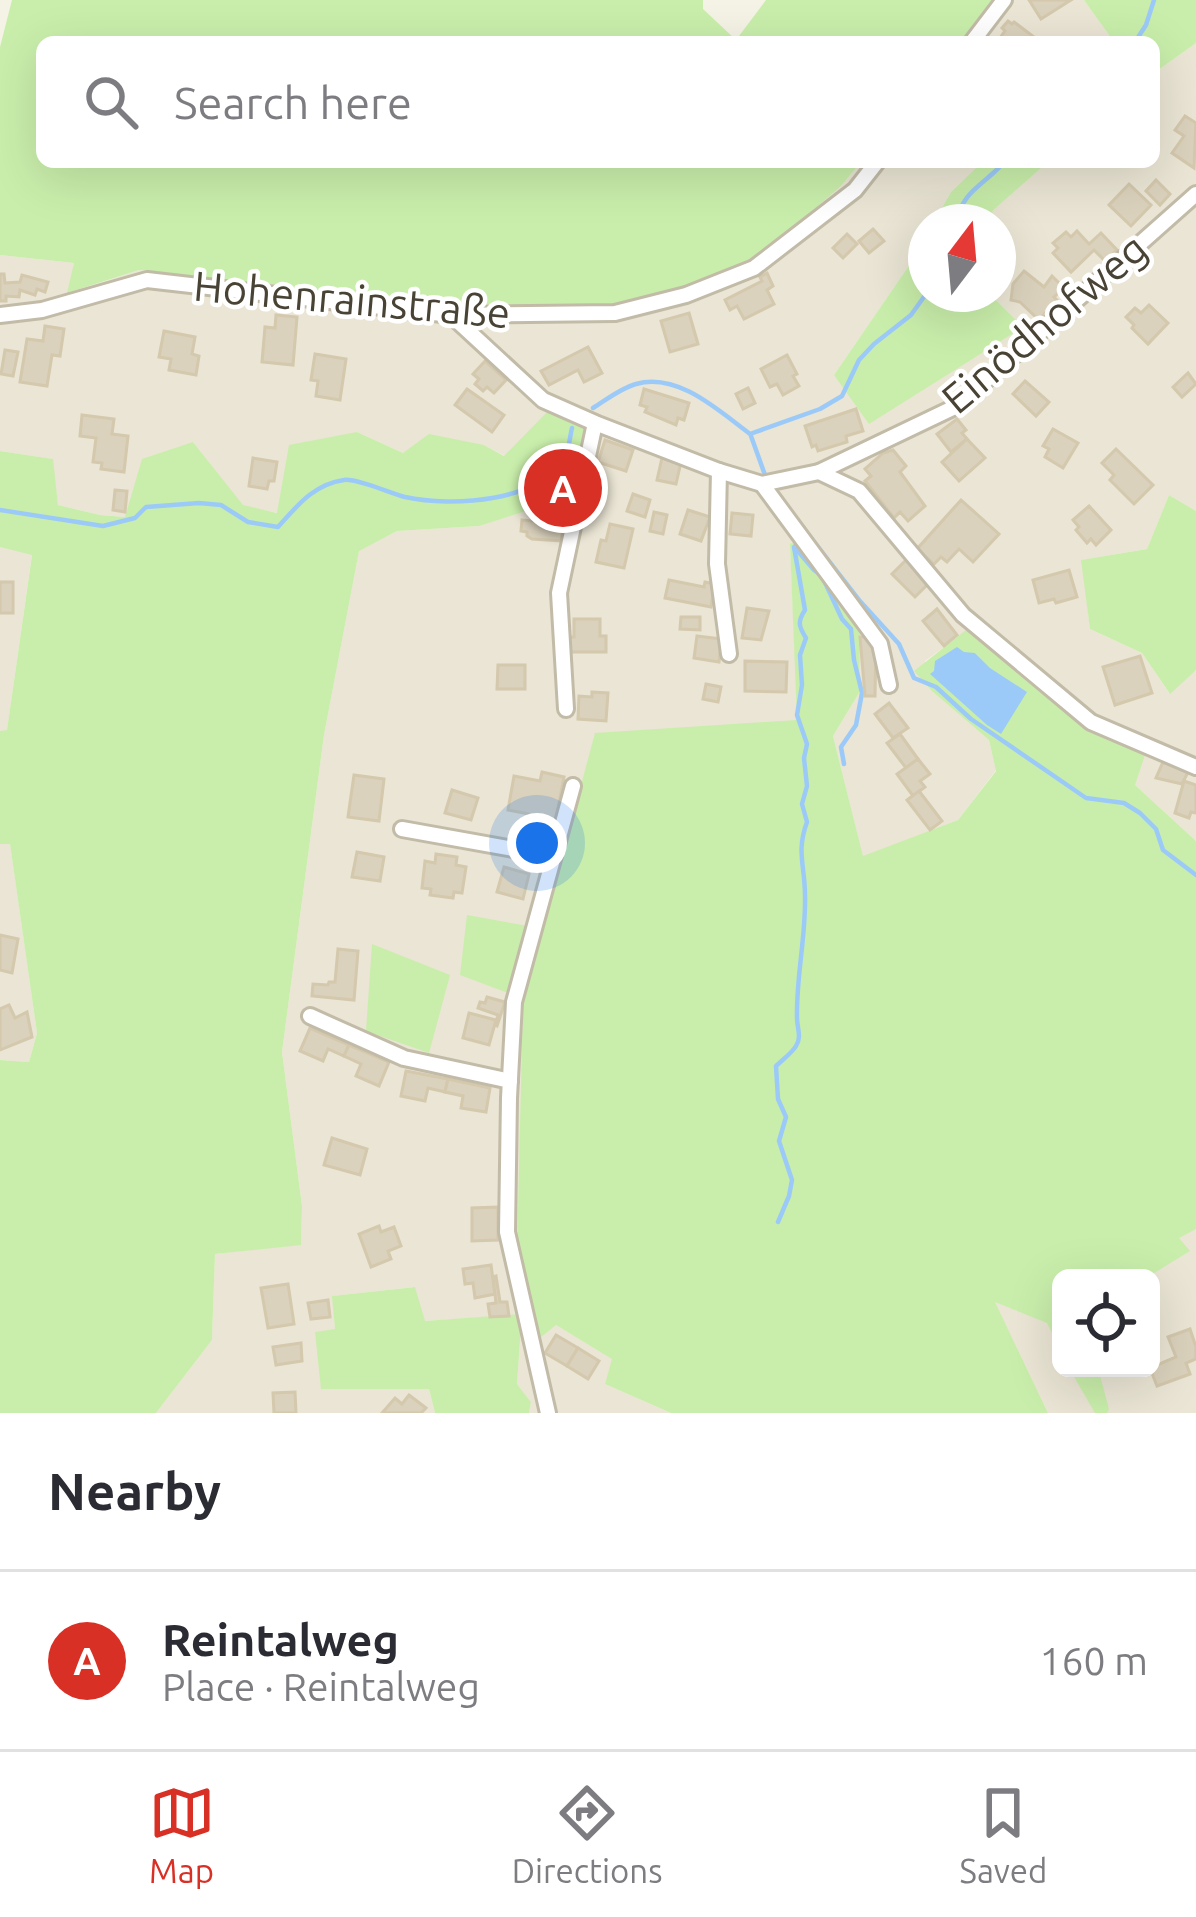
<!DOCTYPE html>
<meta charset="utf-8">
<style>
:root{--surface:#fff;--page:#f7f7f7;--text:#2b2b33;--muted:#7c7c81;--line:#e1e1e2;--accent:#d93025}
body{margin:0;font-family:Ubuntu,sans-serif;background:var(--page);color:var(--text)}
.controls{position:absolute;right:36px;bottom:36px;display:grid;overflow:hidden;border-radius:18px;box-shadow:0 12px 48px #0002}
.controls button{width:108px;height:108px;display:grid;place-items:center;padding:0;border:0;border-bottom:3px solid var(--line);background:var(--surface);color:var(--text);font:60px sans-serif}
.compass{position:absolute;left:908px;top:204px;width:108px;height:108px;border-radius:50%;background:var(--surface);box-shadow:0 12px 48px #0002;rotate:16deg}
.you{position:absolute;left:537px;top:843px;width:42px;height:42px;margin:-30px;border:9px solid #fff;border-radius:50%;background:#1a73e8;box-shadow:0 0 0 18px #1a73e833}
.badge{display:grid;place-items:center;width:78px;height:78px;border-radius:50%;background:var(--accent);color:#fff;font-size:39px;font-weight:700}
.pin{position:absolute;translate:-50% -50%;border:6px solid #fff;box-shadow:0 3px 12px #0006}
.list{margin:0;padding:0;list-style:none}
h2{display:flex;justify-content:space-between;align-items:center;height:156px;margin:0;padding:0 48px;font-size:51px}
h2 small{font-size:39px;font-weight:400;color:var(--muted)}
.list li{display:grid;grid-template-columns:78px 1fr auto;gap:36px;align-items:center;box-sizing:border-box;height:180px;padding:0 48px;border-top:3px solid var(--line)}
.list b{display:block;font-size:45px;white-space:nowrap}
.list p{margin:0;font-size:39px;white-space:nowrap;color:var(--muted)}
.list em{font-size:39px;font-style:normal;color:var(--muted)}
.icon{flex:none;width:66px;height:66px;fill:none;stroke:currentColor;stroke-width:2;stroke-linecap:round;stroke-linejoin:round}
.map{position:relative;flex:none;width:1196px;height:1413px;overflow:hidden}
.search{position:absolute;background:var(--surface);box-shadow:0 12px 48px #0002;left:36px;right:36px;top:36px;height:132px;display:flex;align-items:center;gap:30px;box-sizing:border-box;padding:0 42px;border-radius:18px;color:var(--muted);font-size:45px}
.sheet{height:336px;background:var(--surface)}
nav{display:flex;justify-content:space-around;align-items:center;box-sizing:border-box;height:168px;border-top:3px solid var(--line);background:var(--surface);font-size:33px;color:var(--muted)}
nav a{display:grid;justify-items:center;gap:6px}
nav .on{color:var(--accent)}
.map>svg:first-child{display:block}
.residential{fill:#eae5d4;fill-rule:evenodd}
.green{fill:#c9eeab;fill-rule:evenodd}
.water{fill:#9ccaf8}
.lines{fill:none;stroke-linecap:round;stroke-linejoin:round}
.stream{stroke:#9ccaf8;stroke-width:4.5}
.building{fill:#dbd2bd;stroke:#d4c8ad;stroke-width:3}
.street-casing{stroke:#c2bba8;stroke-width:20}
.street{stroke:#fff;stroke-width:14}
.labels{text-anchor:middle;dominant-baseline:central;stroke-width:9;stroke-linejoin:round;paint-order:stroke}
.street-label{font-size:42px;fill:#494335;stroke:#fff}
</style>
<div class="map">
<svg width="1196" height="1413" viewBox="0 0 1196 1413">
<rect width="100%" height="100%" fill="#f5f2e6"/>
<g class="residential">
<polygon points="996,0 1084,0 1114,42 961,42"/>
<polygon points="1196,43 1196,511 1169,495 1147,549 1082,560 1090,629 1142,653 1169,693 1196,670 1196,841 1135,785 1090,728 966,631 925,661 933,692 989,740 996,770 958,820 863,857 833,736 859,693 790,544 798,720 521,1315 424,1321 414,1287 333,1296 335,1330 321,1389 429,1389 435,1413 156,1413 212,1340 215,1254 301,1244 302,1206 282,1052 324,735 359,550 397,531 479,526 560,490 562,484 582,469 505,456 484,445 403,453 357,432 278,513 243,506 193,442 126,517 100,515 58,505 52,459 0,451 0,255 74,263 69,293 139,270 451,304 613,306 842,185 861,162 982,162 951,192 934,222 926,222 926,236 908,267 834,375 950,371 1023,327 990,294 998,294 998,246 1003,236 991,211 1048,162 1154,162 1154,73"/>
<polygon points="0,547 32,554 7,731 0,731"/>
<polygon points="10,843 37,1033 29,1062 0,1060 0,844"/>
<path d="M1196,1219V1413H1048L994,1301L974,1309L966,1279L986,1271ZM1061,1278H1151V1368H1061Z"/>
<polygon points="556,1325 613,1359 605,1384 671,1413 529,1413 531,1402 517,1384 521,1326"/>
</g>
<g class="green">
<polygon points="12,0 703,0 703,9 736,40 766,0 996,0 961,42 42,42 42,162 861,162 842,185 752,263 683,288 613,306 451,304 139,270 67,293 74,263 0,255 0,47"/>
<polygon points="1084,0 1196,0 1196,43 1154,73 1154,42 1114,42"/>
<polygon points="982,162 1048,162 992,211 996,222 934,222 951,192"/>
<polygon points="926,236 926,294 990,294 1023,327 869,424 834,375 908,267"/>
<polygon points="550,409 589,427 582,469 562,484 560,490 566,494 566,498 479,526 397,531 359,551 324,735 282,1052 302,1206 301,1245 215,1254 212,1340 156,1413 0,1413 0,1060 29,1062 37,1033 10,844 0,844 0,731 7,730 32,555 0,547 0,451 53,459 58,505 100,515 125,517 142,459 193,442 243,505 277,513 289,445 357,432 403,453 429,434 484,445 504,456"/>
<polygon points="1169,495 1196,511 1196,670 1170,694 1142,653 1090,629 1081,560 1147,549"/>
<path d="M802,538L839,588L860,631L859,693L833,736L863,856L958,820L996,771L989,740L933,692L914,671L966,630L1089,728L1146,752L1135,785L1196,841V1229L1179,1238L1190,1251L1146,1278H1061V1351L1047,1323L995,1302L1048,1413H671L605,1384L612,1359L556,1325L541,1337L521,1327L517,1384L531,1402L529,1413H435L429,1389H321L315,1332L335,1329L332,1296L415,1287L425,1321L521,1314L517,1251L523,1002L595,733L797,720L790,544ZM975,653L989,668L1026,692L1001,733L931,674Z"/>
<polygon points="467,915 528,926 508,993 460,975"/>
<polygon points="372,944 450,975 429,1053 366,1031"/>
<polygon points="1069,1368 1098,1368 1109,1409 1107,1413 1095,1413"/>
</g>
<polygon class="water" points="957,647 964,652 975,653 990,668 1027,692 1001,734 987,725 930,674 934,671 935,661"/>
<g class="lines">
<g class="stream">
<polyline points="1135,42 1146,25 1154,0"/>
<path d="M957,222C961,191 986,184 1004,162"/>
<path d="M593,408C606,400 621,388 636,384C678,372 719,411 750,434L820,409L842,396L859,360L874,344L911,315L926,294"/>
<polyline points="751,436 765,475"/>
<path d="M0,510L103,526L135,518L146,507L199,503L221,505L248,522L278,527C297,506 314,484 344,480C356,478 390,493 405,497C451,507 542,503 566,455C569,448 570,436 572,428"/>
<polyline points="797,520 859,600 899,644 914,678 936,687 971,719 1086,798 1124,803 1140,813 1156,829 1163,850 1196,875"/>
<polyline points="796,549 814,570 822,576 842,619 851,629 854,660 862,693 856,725 841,747 844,764"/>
<path d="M778,1222L789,1196L792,1180L779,1141L786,1117L778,1099L776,1066C782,1060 792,1053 796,1046C802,1037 797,1028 797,1018C796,977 806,937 805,896C805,865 796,852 807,822L802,804L807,786L804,758L807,744L797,715L802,685L800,655L806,638C799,627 797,622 805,610L794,547L798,543"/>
</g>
</g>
<g class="building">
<polygon points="1029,0 1071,0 1041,19"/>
<polygon points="1008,21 1012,24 1014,22 1034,37 1030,42 997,42 1005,31 1002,28"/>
<polygon points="1185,116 1196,123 1194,168 1172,153 1184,136 1175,130"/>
<polygon points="1156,180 1170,194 1160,205 1146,191"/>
<polygon points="1129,184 1151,205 1131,226 1109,205"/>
<polygon points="873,229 884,241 869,253 859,241"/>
<polygon points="1077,231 1089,244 1101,233 1117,250 1105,261 1094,250 1071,272 1053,253 1058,248 1053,243 1066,232 1071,237"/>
<polygon points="847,234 857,244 843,258 833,248"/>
<polygon points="1024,271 1044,287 1052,276 1064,288 1054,297 1057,300 1039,320 1020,302 1011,300 1013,284"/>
<polygon points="767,273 773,286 767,290 774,304 744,319 737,306 730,310 725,300 762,281 760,277"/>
<polygon points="0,274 4,274 5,283 20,282 22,275 48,282 45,292 37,289 35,295 20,290 19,297 6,296 6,301 0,301"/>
<polygon points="1149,305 1168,323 1148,344 1132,328 1134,325 1126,317 1135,308 1141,313"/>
<polygon points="689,313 698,344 670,352 661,321"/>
<polygon points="276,315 297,317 293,365 262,362 265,327 275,328"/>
<polygon points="45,326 64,329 60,356 52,355 47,386 20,382 27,339 43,341"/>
<polygon points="164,331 195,337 192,354 199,356 196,375 169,370 171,359 159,357"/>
<polygon points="588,347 602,373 584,382 578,370 549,385 541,371"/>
<polygon points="5,350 18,352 13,376 1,374"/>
<polygon points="315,354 346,359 340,400 316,396 318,381 311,380"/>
<polygon points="787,355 797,374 793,376 799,386 783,395 777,384 770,387 761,369"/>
<polygon points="485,361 506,380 494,393 487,387 483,391 475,384 479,379 473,374"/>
<polygon points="1188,373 1196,384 1182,397 1173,387"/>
<polygon points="1025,381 1049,402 1036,416 1013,394"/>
<polygon points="748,388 755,403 743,409 736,394"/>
<polygon points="467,389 504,415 492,432 455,405"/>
<polygon points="644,389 689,403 684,420 678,418 676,425 645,412 647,407 640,405"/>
<polygon points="856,409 863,431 846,436 847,442 818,451 816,445 812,447 805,426"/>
<polygon points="82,415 114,419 112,434 128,436 124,472 101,469 102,463 93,462 96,438 80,436"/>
<polygon points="957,419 966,430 962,433 967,439 951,452 937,434"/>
<polygon points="1053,429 1078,443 1063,468 1045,457 1049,449 1043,446"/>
<polygon points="967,439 985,458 959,481 942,462"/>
<polygon points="605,440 633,450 626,471 598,462"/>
<polygon points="1116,449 1153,485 1134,504 1110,480 1114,475 1102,463"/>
<polygon points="893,450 906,466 900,472 925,506 908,521 900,512 894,518 865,481 871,476 865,469 883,453"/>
<polygon points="253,458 277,462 274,481 269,481 267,489 249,486"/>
<polygon points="662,458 681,462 676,484 657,480"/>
<polygon points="115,490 127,491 125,512 113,510"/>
<polygon points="633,494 650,500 645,517 627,511"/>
<polygon points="961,500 999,534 973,562 959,549 947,562 941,557 934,564 917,549"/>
<polygon points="1089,506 1111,530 1096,545 1091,539 1087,543 1076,530 1079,527 1073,520"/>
<polygon points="688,510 710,517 701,541 680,534"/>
<polygon points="654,512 667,515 663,534 650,531"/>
<polygon points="732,513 753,515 751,536 730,534"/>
<polygon points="522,520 563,524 561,541 532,539 527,536 527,532 521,531"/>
<polygon points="610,524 633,529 624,568 596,562 601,540 606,541"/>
<polygon points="906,560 929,583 915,597 892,574"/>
<polygon points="1069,570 1077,597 1056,603 1054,599 1039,603 1033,580"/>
<polygon points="669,580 704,587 705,582 715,584 711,607 665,598"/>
<rect x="0" y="582" width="13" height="31"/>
<polygon points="747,608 769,611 761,640 742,638"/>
<polygon points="937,609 957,635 944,646 923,621"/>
<polygon points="681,617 700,617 700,630 680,629"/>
<polygon points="574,619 600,619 600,636 606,636 606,652 570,652 569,637 574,637"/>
<polygon points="697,636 722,639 719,662 694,658"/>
<polygon points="860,637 872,637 876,643 875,696 865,696"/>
<polygon points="1140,656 1152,693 1115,705 1103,667"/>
<polygon points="745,661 787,662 786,692 745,691"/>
<polygon points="498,665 525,665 525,689 497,689"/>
<polygon points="706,684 721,687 718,702 703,699"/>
<polygon points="592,692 608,693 606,721 578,719 579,696 592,697"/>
<polygon points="889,703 908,728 893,738 875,714"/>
<polygon points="900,734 918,759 906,768 887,743"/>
<polygon points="918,759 930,774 920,781 925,787 913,796 897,774"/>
<polygon points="1163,762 1188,772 1182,784 1156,778"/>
<polygon points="542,772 564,777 554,828 527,823 529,814 508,810 514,776 540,781"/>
<polygon points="354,775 384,779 379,821 348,817"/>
<polygon points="1184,781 1196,785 1196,813 1191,812 1189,818 1175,813"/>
<polygon points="452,790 478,798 471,820 445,813"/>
<polygon points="919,791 942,821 930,830 907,800"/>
<polygon points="357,852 384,857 380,881 352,877"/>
<polygon points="436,854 457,857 456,865 466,867 462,893 454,892 453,898 430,895 431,889 422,888 425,861 435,863"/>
<polygon points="504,867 529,874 523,899 497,892"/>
<polygon points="0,935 18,939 12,973 0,970"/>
<polygon points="338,949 358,951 354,1000 312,996 313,984 328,985 329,982 335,982"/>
<polygon points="487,997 505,1002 497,1026 495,1025 498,1015 478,1008 480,1002 485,1003"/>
<polygon points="9,1005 15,1018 27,1012 32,1037 0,1050 0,1009"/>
<polygon points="469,1013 496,1020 489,1045 463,1038"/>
<polygon points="310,1028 349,1045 344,1056 328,1049 323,1061 300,1051"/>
<polygon points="349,1045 389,1062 379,1086 356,1076 361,1064 344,1056"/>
<polygon points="406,1071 448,1079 445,1092 428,1088 425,1101 401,1096"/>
<polygon points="448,1079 490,1088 486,1112 461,1108 463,1096 445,1092"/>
<polygon points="332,1138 367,1149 360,1175 324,1165"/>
<polygon points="498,1207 498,1240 472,1241 472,1208"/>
<polygon points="379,1226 381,1232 394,1227 401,1246 388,1251 391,1259 371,1267 359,1234"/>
<polygon points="491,1265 495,1294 475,1298 473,1283 465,1284 463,1269"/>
<polygon points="496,1276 500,1302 507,1302 509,1316 490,1317 488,1304 496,1303 493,1277"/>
<polygon points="288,1284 294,1324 268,1328 261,1288"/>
<polygon points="328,1300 330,1317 311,1319 308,1303"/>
<polygon points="1190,1329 1196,1347 1196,1359 1186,1363 1190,1374 1157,1386 1150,1368 1176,1357 1168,1337"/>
<polygon points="556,1335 578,1348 567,1366 545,1353"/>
<polygon points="301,1343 302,1361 276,1365 273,1347"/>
<polygon points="578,1348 599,1361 588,1379 567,1366"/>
<polygon points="295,1392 296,1413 274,1413 273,1393"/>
<polygon points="409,1395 426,1408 421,1413 382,1413 395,1398 402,1404"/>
</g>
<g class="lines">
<g class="street-casing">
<g id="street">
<polyline points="972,42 1004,0"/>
<polyline points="0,315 42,310 147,280 451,315 615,313 686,295 754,268 855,190 877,162"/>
<polyline points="451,315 543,400 595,423 719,471 762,484 819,472 957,406 1196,194"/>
<polyline points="719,471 717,564 729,654"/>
<polyline points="819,472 859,491 963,615 1091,722 1196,767"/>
<polyline points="762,484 880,644 889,685"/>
<polyline points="566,709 559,593 595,423"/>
<polyline points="402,829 552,856"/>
<polyline points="310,1016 404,1058 510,1081"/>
<polyline points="548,1413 507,1232 509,1098 514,1002 573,786"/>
</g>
</g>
<use href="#street" class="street"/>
</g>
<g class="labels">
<g class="street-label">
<text transform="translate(352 299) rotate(5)">Hohenrainstraße</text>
<text transform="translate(1044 323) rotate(-40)">Einödhofweg</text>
</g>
</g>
</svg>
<div class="controls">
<button><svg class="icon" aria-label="locate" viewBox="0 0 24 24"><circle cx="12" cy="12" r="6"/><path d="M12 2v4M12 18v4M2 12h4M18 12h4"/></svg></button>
</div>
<svg class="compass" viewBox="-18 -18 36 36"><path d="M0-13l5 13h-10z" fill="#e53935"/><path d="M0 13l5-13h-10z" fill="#7c7c81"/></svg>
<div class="you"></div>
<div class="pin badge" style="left:563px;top:488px">A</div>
<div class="search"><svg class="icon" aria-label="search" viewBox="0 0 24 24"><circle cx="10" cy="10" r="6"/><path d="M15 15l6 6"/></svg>Search here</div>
</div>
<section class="sheet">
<h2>Nearby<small></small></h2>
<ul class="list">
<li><span class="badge">A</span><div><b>Reintalweg</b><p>Place · Reintalweg</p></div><em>160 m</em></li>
</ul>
</section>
<nav>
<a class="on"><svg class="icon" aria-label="map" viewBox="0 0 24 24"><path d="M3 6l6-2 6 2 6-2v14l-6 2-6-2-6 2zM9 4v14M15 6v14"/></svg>Map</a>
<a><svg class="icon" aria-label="directions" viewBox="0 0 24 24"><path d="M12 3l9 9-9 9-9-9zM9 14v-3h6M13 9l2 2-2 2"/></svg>Directions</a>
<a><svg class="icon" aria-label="saved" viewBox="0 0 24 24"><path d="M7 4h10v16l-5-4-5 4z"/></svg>Saved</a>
</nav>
